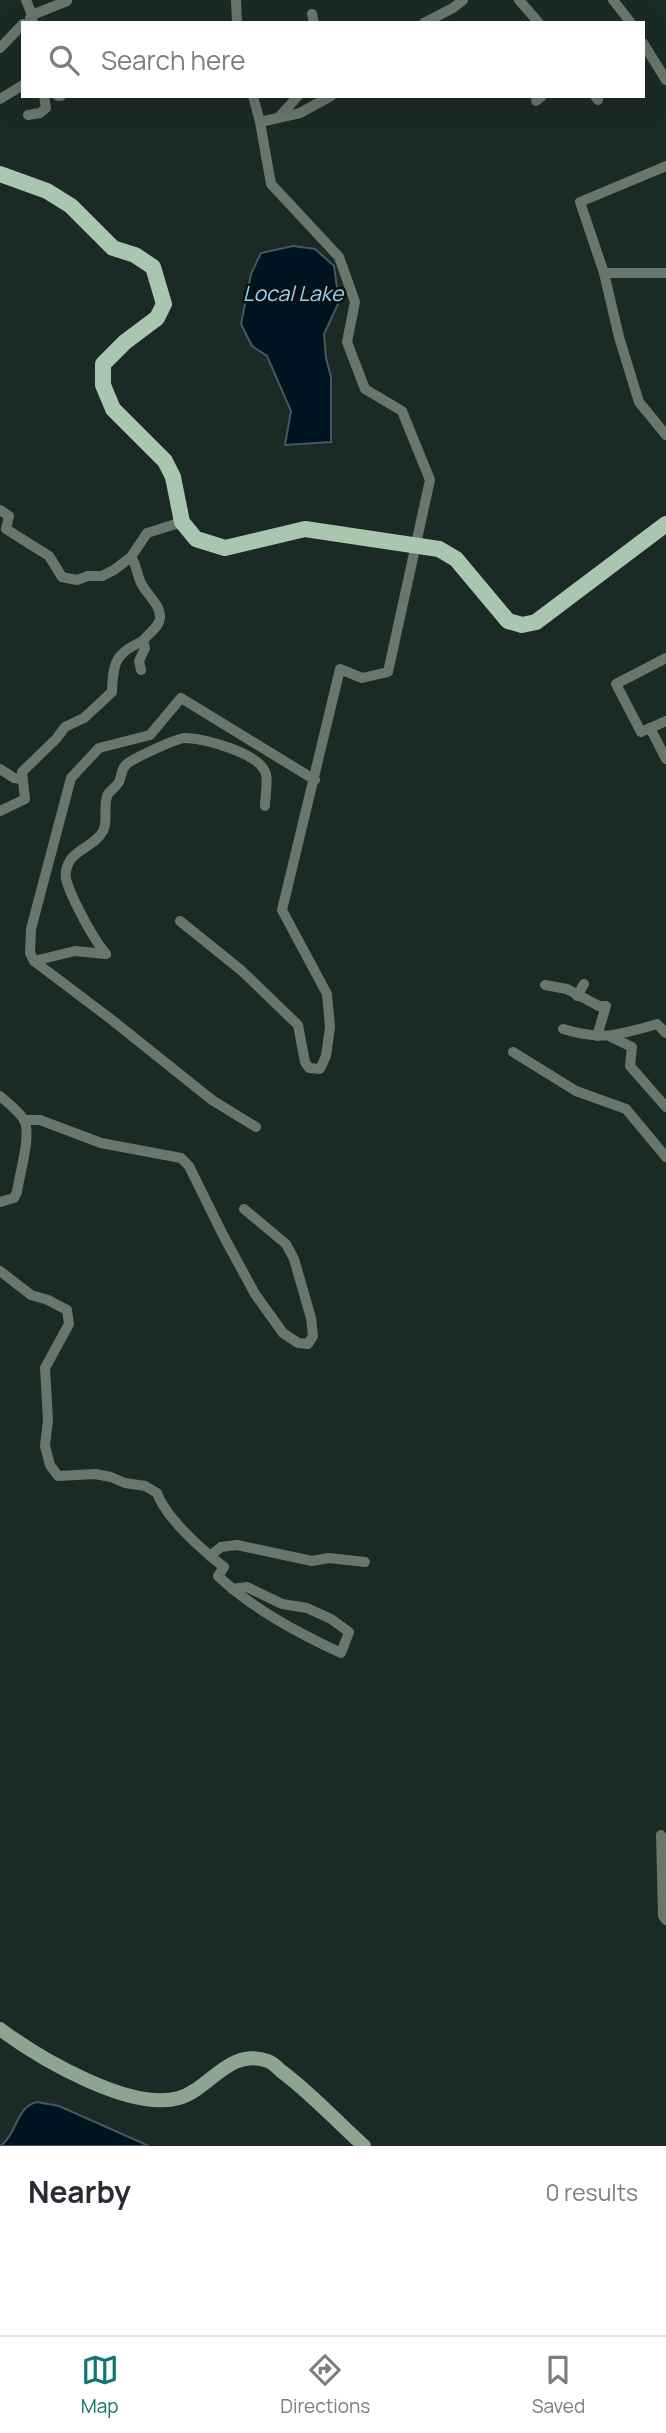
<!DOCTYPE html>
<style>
:root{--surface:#fff;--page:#f7f7f7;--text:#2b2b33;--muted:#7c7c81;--line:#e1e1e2;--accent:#0f766e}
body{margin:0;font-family:Manrope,sans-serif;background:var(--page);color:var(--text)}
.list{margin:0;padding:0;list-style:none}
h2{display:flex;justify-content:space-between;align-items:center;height:91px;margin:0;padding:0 28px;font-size:30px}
h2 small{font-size:23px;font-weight:400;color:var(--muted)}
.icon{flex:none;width:38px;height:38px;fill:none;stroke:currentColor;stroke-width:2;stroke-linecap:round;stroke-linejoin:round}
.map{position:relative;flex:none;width:666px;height:2146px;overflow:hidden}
.search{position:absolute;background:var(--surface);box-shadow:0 7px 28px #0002;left:21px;right:21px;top:21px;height:77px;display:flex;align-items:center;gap:18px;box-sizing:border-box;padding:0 24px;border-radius:0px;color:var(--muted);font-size:26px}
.sheet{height:189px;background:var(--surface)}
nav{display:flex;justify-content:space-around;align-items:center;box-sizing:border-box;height:98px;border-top:2px solid var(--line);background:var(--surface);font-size:19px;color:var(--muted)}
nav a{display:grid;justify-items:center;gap:4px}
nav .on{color:var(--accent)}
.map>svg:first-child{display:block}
.water{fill:#001321;stroke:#475760;stroke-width:2}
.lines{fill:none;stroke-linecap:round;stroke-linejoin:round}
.street{stroke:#68766b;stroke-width:10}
.secondary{stroke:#8da491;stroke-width:14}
.primary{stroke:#a9c7af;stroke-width:16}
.labels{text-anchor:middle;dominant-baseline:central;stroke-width:5;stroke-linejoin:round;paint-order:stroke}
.water-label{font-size:21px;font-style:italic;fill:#94d4fa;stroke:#0b110f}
</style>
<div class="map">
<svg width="666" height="2146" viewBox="0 0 666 2146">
<rect width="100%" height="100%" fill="#1c2a26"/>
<g class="water">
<polygon points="293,246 315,249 334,266 339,302 324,334 326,358 331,377 331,442 285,445 291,411 267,356 252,346 241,324 251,274 261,253"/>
<path d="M37,2102L59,2106L149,2146H0C17,2135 16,2106 37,2102Z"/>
</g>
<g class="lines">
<g class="street">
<polyline points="26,0 32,15 30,18"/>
<polyline points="236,0 237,23"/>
<polyline points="519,0 539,23"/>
<polyline points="613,0 631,23"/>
<polyline points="312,14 314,23"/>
<polyline points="33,23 32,15 67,1"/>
<polyline points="424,23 453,8 463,0"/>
<polyline points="643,43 666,80"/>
<polyline points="0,48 23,24"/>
<polyline points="58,96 61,96"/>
<polyline points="595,96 598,100"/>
<polyline points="0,99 23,85"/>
<polyline points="536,101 542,96"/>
<polyline points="28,115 40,113 46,108 44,96"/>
<polyline points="279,117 298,96"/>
<polyline points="260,122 300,113 331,96"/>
<polyline points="666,166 580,202 604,273 619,337 639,402 666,435"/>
<polyline points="604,273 666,273"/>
<polyline points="0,510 9,516 6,529 49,556 62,577 77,580 88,576 102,576 114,570 131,557 147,533 182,522"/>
<path d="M131,557C137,566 137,575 141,583C147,595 161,605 160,618C159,628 148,633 143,641L145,648L139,661L141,670"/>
<polyline points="666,658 616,684 641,732 666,721"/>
<polyline points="650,728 666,759"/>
<polyline points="0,769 14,778 21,779"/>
<path d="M0,811L25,799L22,772L56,739L65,727L84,718L112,692C113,663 115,653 143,641"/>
<polyline points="180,921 242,971 298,1025 305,1062 309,1068 320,1069 326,1056 330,1027 327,994 282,910 340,669 362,678 388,672 430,480 402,411 365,389 347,342 355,302 339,257 271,184 260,122 253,96"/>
<path d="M106,954C94,940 71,898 66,879C65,872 67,865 71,859C80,848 96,844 103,831C109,819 102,806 108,794C111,790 116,787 119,782C122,775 121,768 128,763C135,758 178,737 186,738C206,739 260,753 266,774C268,783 265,797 265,806"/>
<polyline points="34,961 75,951 106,954"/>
<polyline points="545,985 567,989 599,1006 606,1006 597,1036"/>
<polyline points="577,996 584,984"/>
<path d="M563,1029C603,1041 618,1035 657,1024L666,1033"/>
<polyline points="611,1037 632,1047 630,1066 666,1107"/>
<polyline points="513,1052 576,1091 626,1109 666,1157"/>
<path d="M0,1096C6,1101 21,1114 24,1120C32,1134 19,1176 17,1192L14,1198L0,1202"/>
<polyline points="24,1120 40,1120 101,1143 181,1158 189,1166 223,1235 255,1294 283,1333 298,1343 308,1344 313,1336 311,1318 294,1259 286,1244 244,1209"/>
<polyline points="256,1127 212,1100 112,1020 34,961 30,953 31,929 71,778 99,748 150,735 181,698 315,780"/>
<path d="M0,1271L31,1295L48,1300L67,1310L69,1324L45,1368L48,1420L45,1446L50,1465L58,1476L95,1474L111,1477L125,1483L145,1486L157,1493C166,1518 202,1550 224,1567L218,1576C253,1609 298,1633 341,1653L349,1632L331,1619L307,1608L282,1604L247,1587L232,1589"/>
<polyline points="210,1556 221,1547 237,1545 312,1561 329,1558 365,1562"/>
<polyline points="661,1835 663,1916 666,1920"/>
</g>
<path class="secondary" d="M0,2029C39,2058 130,2112 179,2098C210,2089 229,2047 268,2061C273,2063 278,2068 281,2071C311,2093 336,2121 364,2146"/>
<polyline class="primary" points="0,174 47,191 71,206 113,248 135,255 153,267 164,304 157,318 125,342 103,364 103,385 113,409 165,461 173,477 182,522 196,539 225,548 305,529 439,549 456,559 508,621 522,625 536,622 666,524"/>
</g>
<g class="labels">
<g class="water-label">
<text x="293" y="293">Local Lake</text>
</g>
</g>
</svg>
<div class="search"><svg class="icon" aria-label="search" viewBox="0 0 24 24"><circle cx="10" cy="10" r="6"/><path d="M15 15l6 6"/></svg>Search here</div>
</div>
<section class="sheet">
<h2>Nearby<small>0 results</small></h2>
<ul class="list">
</ul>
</section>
<nav>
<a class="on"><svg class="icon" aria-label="map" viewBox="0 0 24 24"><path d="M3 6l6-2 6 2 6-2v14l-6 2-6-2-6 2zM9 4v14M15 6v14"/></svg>Map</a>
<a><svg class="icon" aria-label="directions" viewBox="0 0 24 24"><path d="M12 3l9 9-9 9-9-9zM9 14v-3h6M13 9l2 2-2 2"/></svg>Directions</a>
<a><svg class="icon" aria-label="saved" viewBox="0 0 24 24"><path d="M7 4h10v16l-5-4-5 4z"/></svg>Saved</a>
</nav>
